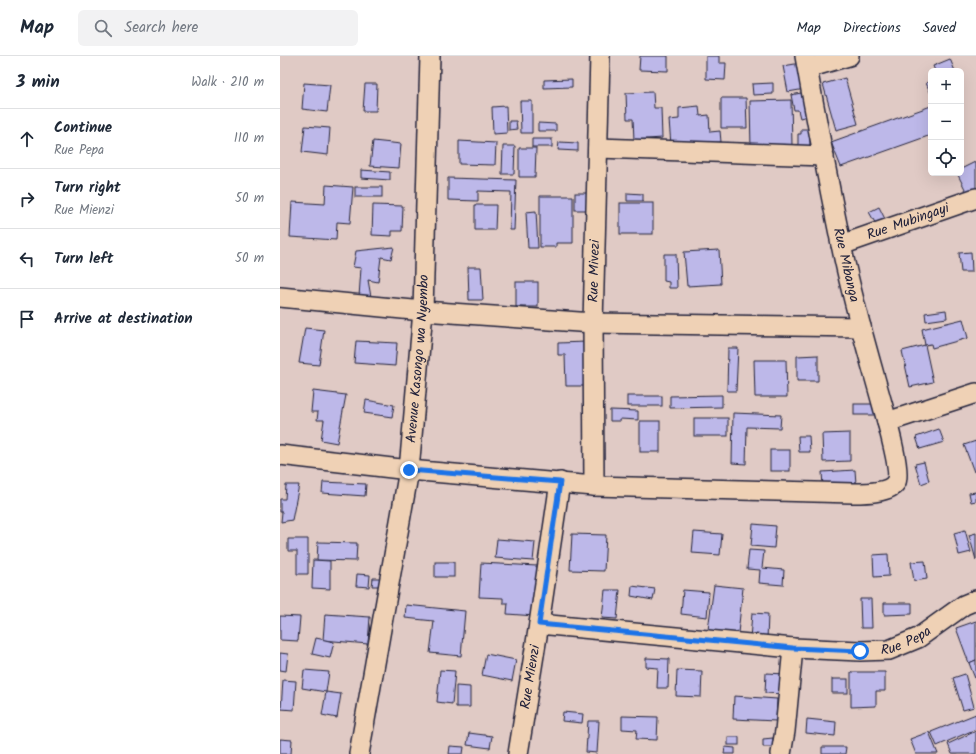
<!DOCTYPE html>
<meta charset="utf-8">
<style>
:root{--surface:#fff;--page:#f2f2f3;--text:#1f2937;--muted:#747a83;--line:#e0e1e3}
body{margin:0;font-family:Kalam,sans-serif;background:var(--page);color:var(--text)}
.controls{position:absolute;right:12px;top:12px;display:grid;overflow:hidden;border-radius:6px;box-shadow:0 4px 16px #0002}
.controls button{width:36px;height:36px;display:grid;place-items:center;padding:0;border:0;border-bottom:1px solid var(--line);background:var(--surface);color:var(--text);font:20px sans-serif}
.stop{position:absolute;width:12px;height:12px;margin:-9px;border:3px solid #1a73e8;border-radius:50%;background:#fff}
.stop.end{background:#1a73e8;border-color:#fff;box-shadow:0 1px 4px #0008}
.list{margin:0;padding:0;list-style:none}
h2{display:flex;justify-content:space-between;align-items:center;height:52px;margin:0;padding:0 16px;font-size:17px}
h2 small{font-size:13px;font-weight:400;color:var(--muted)}
.list li{display:grid;grid-template-columns:26px 1fr auto;gap:12px;align-items:center;box-sizing:border-box;height:60px;padding:0 16px;border-top:1px solid var(--line)}
.list b{display:block;font-size:15px;white-space:nowrap}
.list p{margin:0;font-size:13px;white-space:nowrap;color:var(--muted)}
.list em{font-size:13px;font-style:normal;color:var(--muted)}
.icon{flex:none;width:22px;height:22px;fill:none;stroke:currentColor;stroke-width:2;stroke-linecap:round;stroke-linejoin:round}
.map{position:relative;flex:none;width:696px;height:698px;overflow:hidden}
header{display:flex;align-items:center;gap:24px;box-sizing:border-box;height:56px;padding:0 20px;background:var(--surface);border-bottom:1px solid var(--line)}
header strong{font-size:19px}
nav{display:flex;gap:22px;margin-inline-start:auto;font-size:14px}
.search{width:280px;height:36px;background:var(--page);display:flex;align-items:center;gap:10px;box-sizing:border-box;padding:0 14px;border-radius:6px;color:var(--muted);font-size:15px}
main{display:flex}
aside{flex:1;background:var(--surface)}
.map>svg:first-child{display:block}
.building{fill:#bdb8e9;stroke:#22223b}
.lines{fill:none;stroke-linecap:round;stroke-linejoin:round}
.minor-casing{stroke:#22223b;stroke-width:22}
.minor{stroke:#efd1b5;stroke-width:19}
.route{stroke:#1a73e8;stroke-width:5}
.labels{text-anchor:middle;dominant-baseline:central;stroke-width:4;stroke-linejoin:round;paint-order:stroke}
.street-label{font-size:14px;fill:#22223b;stroke:#efd1b5}
</style>
<header>
<strong>Map</strong>
<div class="search"><svg class="icon" aria-label="search" viewBox="0 0 24 24"><circle cx="10" cy="10" r="6"/><path d="M15 15l6 6"/></svg>Search here</div>
<nav><a>Map</a><a>Directions</a><a>Saved</a></nav>
</header>
<main>
<aside>
<h2>3 min<small>Walk · 210 m</small></h2>
<ul class="list">
<li><svg class="icon" aria-label="ahead" viewBox="0 0 24 24"><path d="M12 20V5M6 11l6-6 6 6"/></svg><div><b>Continue</b><p>Rue Pepa</p></div><em>110 m</em></li>
<li><svg class="icon" aria-label="right" viewBox="0 0 24 24"><path d="M7 20v-9h11M14 6l5 5-5 5"/></svg><div><b>Turn right</b><p>Rue Mienzi</p></div><em>50 m</em></li>
<li><svg class="icon" aria-label="left" viewBox="0 0 24 24"><path d="M17 20v-9H6M10 6l-5 5 5 5"/></svg><div><b>Turn left</b></div><em>50 m</em></li>
<li><svg class="icon" aria-label="arrive" viewBox="0 0 24 24"><path d="M6 21V4h12l-3 4 3 4H6"/></svg><div><b>Arrive at destination</b></div></li>
</ul>
</aside>
<div class="map">
<svg width="696" height="698" viewBox="0 0 696 698">
<rect width="100%" height="100%" fill="#e0cac5"/>
<filter id="ink" filterUnits="userSpaceOnUse"><feTurbulence type="fractalNoise" baseFrequency=".025" numOctaves="2"/><feDisplacementMap in="SourceGraphic" scale="8" xChannelSelector="R" yChannelSelector="G"/><feConvolveMatrix kernelMatrix="1 2 1 2 8 2 1 2 1" color-interpolation-filters="sRGB"/></filter>
<g filter="url(#ink)">
<g class="building">
<polygon points="360,0 388,0 388,15 359,14"/>
<polygon points="426,0 439,0 439,7 446,7 445,24 426,23"/>
<polygon points="670,3 675,15 655,15 653,10"/>
<polygon points="521,7 525,33 508,36 503,10"/>
<polygon points="565,22 578,68 556,74 543,28"/>
<polygon points="292,23 292,31 264,32 264,24"/>
<polygon points="651,25 651,38 646,27"/>
<polygon points="24,27 50,29 47,56 22,53"/>
<polygon points="493,27 493,38 473,39 472,28"/>
<polygon points="85,28 97,28 96,55 83,55"/>
<polygon points="373,36 374,52 381,52 382,82 354,84 353,63 347,63 346,37"/>
<polygon points="526,36 531,59 520,62 518,54 514,54 511,39"/>
<polygon points="441,42 466,42 467,72 441,72"/>
<polygon points="511,44 512,90 518,90 518,78 521,78 521,73 530,73 530,96 471,93 470,45"/>
<polygon points="240,45 252,45 252,77 241,77"/>
<polygon points="226,50 227,77 213,78 212,51"/>
<polygon points="419,50 420,60 429,59 430,76 440,75 441,86 391,89 389,64 399,63 399,52"/>
<polygon points="651,50 651,79 561,111 551,86"/>
<polygon points="229,65 236,65 237,73 229,74"/>
<polygon points="258,67 276,68 276,75 258,75"/>
<polygon points="25,70 50,72 48,99 22,96"/>
<rect x="252" y="83" width="20" height="8"/>
<polygon points="93,85 121,88 119,112 90,110"/>
<polygon points="179,85 216,87 215,109 179,108"/>
<polygon points="279,86 298,87 298,95 278,94"/>
<polygon points="223,90 235,90 234,118 222,118"/>
<polygon points="239,92 256,92 255,121 239,121"/>
<polygon points="695,106 696,108 696,140 690,143 677,117 681,117 681,113"/>
<polygon points="81,114 110,116 110,124 81,122"/>
<polygon points="168,122 236,124 234,174 230,174 231,136 198,135 198,145 168,144"/>
<polygon points="46,129 73,131 70,167 57,166 56,184 10,181 12,146 45,148"/>
<rect x="75" y="131" width="27" height="10"/>
<rect x="295" y="137" width="15" height="17"/>
<polygon points="347,137 363,138 363,145 347,145"/>
<polygon points="260,140 293,140 293,187 276,187 276,191 260,191"/>
<rect x="340" y="147" width="33" height="31"/>
<polygon points="93,149 123,150 122,175 112,175 112,180 92,179"/>
<polygon points="195,149 216,149 215,174 195,174"/>
<polygon points="599,151 607,167 598,172 589,156"/>
<polygon points="256,155 258,192 248,192 246,156"/>
<polygon points="114,191 111,203 101,201 98,226 88,224 91,241 79,241 81,212 73,211 76,195"/>
<polygon points="439,194 441,228 407,230 404,196"/>
<polygon points="691,196 692,216 681,216 679,197"/>
<polygon points="384,198 396,198 397,232 389,232 389,226 384,225"/>
<polygon points="188,211 201,211 203,244 189,244"/>
<rect x="236" y="226" width="22" height="25"/>
<polygon points="666,254 667,262 646,265 645,257"/>
<polygon points="683,263 688,282 652,292 651,288 645,289 642,273"/>
<polygon points="25,272 44,274 39,309 19,307"/>
<polygon points="76,285 117,287 115,310 74,307"/>
<polygon points="306,286 308,330 286,330 285,299 278,299 278,287"/>
<polygon points="645,289 653,326 630,331 622,295"/>
<polygon points="448,292 458,292 456,335 447,335"/>
<polygon points="538,299 538,325 517,325 517,300"/>
<polygon points="474,304 506,304 507,341 475,341"/>
<polygon points="33,335 66,339 57,387 41,384 44,364 37,364 38,356 31,356"/>
<polygon points="442,339 442,351 390,352 390,340"/>
<rect x="347" y="340" width="35" height="10"/>
<polygon points="86,344 114,349 112,361 84,357"/>
<rect x="574" y="348" width="21" height="11"/>
<polygon points="330,354 358,355 358,364 340,363 340,365 330,365"/>
<polygon points="453,357 501,359 500,372 467,371 466,408 452,407"/>
<rect x="414" y="362" width="34" height="18"/>
<rect x="360" y="365" width="20" height="31"/>
<polygon points="659,373 664,386 640,393 636,381"/>
<polygon points="570,377 570,405 543,406 542,378"/>
<polygon points="518,380 529,380 530,396 519,396"/>
<polygon points="696,385 696,415 694,416 684,389"/>
<rect x="490" y="394" width="20" height="21"/>
<polygon points="644,406 649,425 641,428 635,408"/>
<polygon points="575,414 576,428 543,430 542,416"/>
<polygon points="43,426 86,428 85,440 42,437"/>
<polygon points="6,429 19,429 12,464 1,466 2,456 0,456 0,443 5,443"/>
<polygon points="696,436 696,445 691,446 689,437"/>
<polygon points="473,468 496,470 494,492 471,490"/>
<polygon points="685,474 691,496 679,499 674,477"/>
<polygon points="414,476 442,478 440,499 412,497"/>
<polygon points="696,477 696,504 689,479"/>
<polygon points="292,478 326,479 324,515 290,514"/>
<polygon points="8,483 28,483 28,518 17,518 17,495 8,495"/>
<polygon points="217,483 255,486 253,505 215,502"/>
<polygon points="38,486 77,487 76,505 37,504"/>
<polygon points="469,494 484,495 482,512 504,514 503,529 479,527 480,514 467,513"/>
<polygon points="608,498 609,520 594,521 593,499"/>
<polygon points="33,504 50,505 50,533 32,532"/>
<polygon points="645,505 647,523 634,525 631,506"/>
<rect x="155" y="506" width="19" height="15"/>
<polygon points="201,507 257,510 255,560 227,558 228,547 223,547 223,542 199,541"/>
<polygon points="77,518 90,519 89,531 76,530"/>
<polygon points="93,522 101,522 101,530 92,530"/>
<polygon points="434,529 463,532 458,577 428,574"/>
<polygon points="352,530 375,533 373,544 351,540"/>
<polygon points="325,534 340,534 337,563 322,562"/>
<polygon points="403,534 429,536 427,561 401,558"/>
<polygon points="580,543 591,543 592,572 581,572"/>
<polygon points="604,547 632,547 632,558 604,559"/>
<polygon points="126,549 185,555 181,600 150,597 154,565 125,562"/>
<polygon points="472,557 488,558 487,584 470,583"/>
<polygon points="45,558 90,561 88,588 43,584"/>
<polygon points="0,560 20,561 18,585 0,584"/>
<polygon points="696,565 696,604 689,607 676,572"/>
<polygon points="36,582 54,586 50,602 32,598"/>
<polygon points="0,597 8,598 6,615 0,614"/>
<polygon points="206,598 236,604 232,625 202,619"/>
<polygon points="366,602 389,603 388,632 377,632 378,612 366,611"/>
<polygon points="696,604 696,625 689,607"/>
<polygon points="24,614 49,616 46,636 22,632"/>
<polygon points="160,614 175,615 172,648 157,646"/>
<polygon points="397,614 422,615 421,641 396,640"/>
<polygon points="571,616 605,616 605,635 596,635 596,650 571,651"/>
<polygon points="486,617 506,618 505,638 485,637"/>
<polygon points="685,618 694,651 683,654 673,622"/>
<rect x="552" y="623" width="16" height="14"/>
<polygon points="3,624 16,625 14,654 1,653"/>
<polygon points="176,630 190,631 190,651 176,651"/>
<polygon points="46,636 61,638 57,662 42,659"/>
<polygon points="454,640 497,643 496,665 453,663"/>
<polygon points="283,656 303,658 302,667 282,665"/>
<polygon points="696,658 696,673 657,690 651,676"/>
<polygon points="342,660 378,661 377,684 356,683 357,674 342,673"/>
<polygon points="527,663 556,666 555,680 526,677"/>
<polygon points="308,665 319,665 317,697 306,696"/>
<polygon points="696,675 696,698 672,698 668,688"/>
<polygon points="649,676 658,698 636,698 630,683"/>
<polygon points="189,677 212,680 210,692 187,689"/>
<rect x="448" y="681" width="11" height="8"/>
<polygon points="493,682 493,691 483,691 483,683"/>
<polygon points="0,683 12,684 11,698 0,698"/>
<polygon points="170,690 184,691 183,698 169,698"/>
<polygon points="445,691 455,692 455,698 444,698"/>
<polygon points="542,691 566,691 565,698 542,698"/>
</g>
<g class="lines">
<g class="minor-casing">
<g id="minor">
<polyline points="528,12 569,0"/>
<polyline points="318,92 544,100"/>
<path id="s1" d="M561,189L696,142"/>
<polyline points="0,241 143,255 313,267 581,271"/>
<polyline points="607,366 696,337"/>
<path d="M0,399L129,414L314,430L573,437C584,437 610,437 616,426C622,415 604,355 600,340C586,290 571,239 561,188C548,125 536,63 525,0"/>
<path id="s2" d="M314,430L313,267L320,0"/>
<path id="s3" d="M259,568L513,592L580,595L609,594L638,582L684,549L696,544"/>
<path id="s4" d="M79,698L129,414L143,255L150,0"/>
<path id="s5" d="M238,698L259,568L280,426"/>
<polyline points="501,698 505,675 513,592"/>
</g>
</g>
<use href="#minor" class="minor"/>
</g>
</g>
<g class="lines" filter="url(#ink)">
<polyline class="route" points="129,414 280,426 259,568 513,592 580,595"/>
</g>
<g class="labels">
<g class="street-label">
<text stroke="none"><textPath href="#s1" startOffset="71">Rue Mubingayi</textPath></text>
<text transform="translate(566 209) rotate(77)">Rue Mibanga</text>
<text stroke="none"><textPath href="#s2" startOffset="215">Rue Mivezi</textPath></text>
<text stroke="none"><textPath href="#s4" startOffset="400">Avenue Kasongo wa Nyembo</textPath></text>
<text stroke="none"><textPath href="#s3" startOffset="370">Rue Pepa</textPath></text>
<text stroke="none"><textPath href="#s5" startOffset="78">Rue Mienzi</textPath></text>
</g>
</g>
</svg>
<div class="controls">
<button>+</button>
<button>−</button>
<button><svg class="icon" aria-label="locate" viewBox="0 0 24 24"><circle cx="12" cy="12" r="6"/><path d="M12 2v4M12 18v4M2 12h4M18 12h4"/></svg></button>
</div>
<div class="stop" style="left:580px;top:595px"></div>
<div class="stop end" style="left:129px;top:414px"></div>
</div>
</main>
